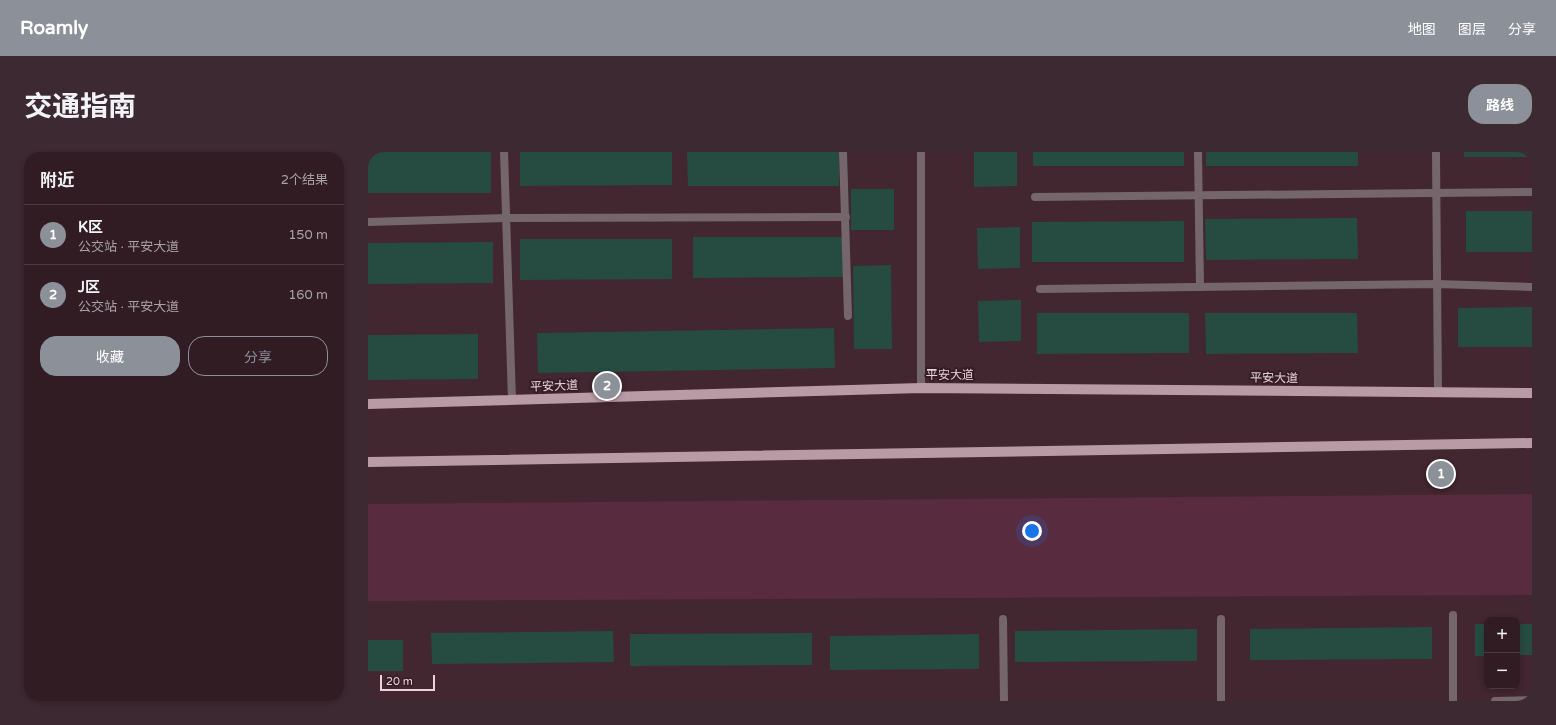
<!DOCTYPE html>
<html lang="zh">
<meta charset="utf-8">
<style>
:root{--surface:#321c24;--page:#3d2931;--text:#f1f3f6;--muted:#a8a1a6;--line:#4d3a41;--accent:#8c9099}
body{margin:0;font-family:"Varela Round","Noto Sans SC",sans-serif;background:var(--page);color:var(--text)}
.controls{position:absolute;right:12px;bottom:12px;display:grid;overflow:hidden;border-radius:8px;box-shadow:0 2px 6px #0003}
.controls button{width:36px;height:36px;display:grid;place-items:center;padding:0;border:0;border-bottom:1px solid var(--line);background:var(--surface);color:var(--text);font:20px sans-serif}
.scale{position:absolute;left:12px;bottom:10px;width:55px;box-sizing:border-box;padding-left:4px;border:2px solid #e8d5db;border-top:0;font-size:11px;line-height:14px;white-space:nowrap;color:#e8d5db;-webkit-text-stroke:3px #371c26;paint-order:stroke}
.you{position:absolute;left:664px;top:379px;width:14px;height:14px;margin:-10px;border:3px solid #fff;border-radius:50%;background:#1a73e8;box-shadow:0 0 0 6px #1a73e833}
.badge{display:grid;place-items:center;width:26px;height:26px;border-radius:50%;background:var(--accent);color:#fff;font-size:13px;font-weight:700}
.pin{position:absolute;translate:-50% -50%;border:2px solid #fff;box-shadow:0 1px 4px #0006}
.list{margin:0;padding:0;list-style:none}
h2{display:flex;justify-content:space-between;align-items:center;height:52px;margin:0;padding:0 16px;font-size:17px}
h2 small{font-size:13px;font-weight:400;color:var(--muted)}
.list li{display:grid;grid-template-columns:26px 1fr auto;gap:12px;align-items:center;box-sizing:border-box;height:60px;padding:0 16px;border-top:1px solid var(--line)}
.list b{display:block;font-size:15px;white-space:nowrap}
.list p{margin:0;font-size:13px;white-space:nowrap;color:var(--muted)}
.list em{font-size:13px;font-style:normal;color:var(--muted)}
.actions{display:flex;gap:8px;padding:12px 16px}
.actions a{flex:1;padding:9px 0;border:1px solid var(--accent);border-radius:16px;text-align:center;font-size:14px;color:var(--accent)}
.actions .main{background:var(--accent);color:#fff}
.map{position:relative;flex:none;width:1164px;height:549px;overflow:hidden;border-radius:16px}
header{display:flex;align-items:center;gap:24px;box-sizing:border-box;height:56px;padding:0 20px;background:var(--accent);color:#fff}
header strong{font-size:19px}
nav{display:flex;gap:22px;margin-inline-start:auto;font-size:14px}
.intro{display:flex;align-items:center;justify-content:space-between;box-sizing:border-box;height:96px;padding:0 24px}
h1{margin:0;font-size:28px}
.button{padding:10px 18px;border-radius:16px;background:var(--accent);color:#fff;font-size:14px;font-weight:700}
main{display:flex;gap:24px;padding:0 24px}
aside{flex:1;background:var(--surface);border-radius:16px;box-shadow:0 2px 6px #0003}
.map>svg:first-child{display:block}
.green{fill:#592b3e}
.building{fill:#264b41}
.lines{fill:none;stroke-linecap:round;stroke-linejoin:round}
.lane{stroke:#75666b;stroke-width:8}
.street{stroke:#75666b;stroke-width:8}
.primary{stroke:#b99ba5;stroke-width:10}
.labels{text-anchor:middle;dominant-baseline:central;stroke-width:4;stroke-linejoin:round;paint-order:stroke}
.street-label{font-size:12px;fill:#e8d5db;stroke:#371c26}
</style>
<header>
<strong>Roamly</strong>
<nav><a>地图</a><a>图层</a><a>分享</a></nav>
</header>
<div class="intro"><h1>交通指南</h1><a class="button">路线</a></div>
<main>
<aside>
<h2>附近<small>2个结果</small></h2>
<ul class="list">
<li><span class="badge">1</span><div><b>K区</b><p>公交站 · 平安大道</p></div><em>150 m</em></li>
<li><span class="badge">2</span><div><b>J区</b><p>公交站 · 平安大道</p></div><em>160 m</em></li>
</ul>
<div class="actions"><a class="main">收藏</a><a>分享</a></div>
</aside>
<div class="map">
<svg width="1164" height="549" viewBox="0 0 1164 549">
<rect width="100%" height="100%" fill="#422630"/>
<polygon class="green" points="1164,342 1164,443 0,449 0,352"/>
<g class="building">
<rect x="0" y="0" width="123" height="41"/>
<polygon points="152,0 304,0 304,33 152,34"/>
<polygon points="319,0 471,0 471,34 320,34"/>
<polygon points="606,0 649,0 649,34 606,35"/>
<rect x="665" y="0" width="151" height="14"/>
<rect x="838" y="0" width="152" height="14"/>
<rect x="1096" y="0" width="68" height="5"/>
<rect x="483" y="37" width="43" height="41"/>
<rect x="1098" y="59" width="66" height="41"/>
<polygon points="989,66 990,107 838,108 837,67"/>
<polygon points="816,69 816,110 664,110 664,70"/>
<polygon points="652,75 652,116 610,117 609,76"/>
<polygon points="325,85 477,85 477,125 325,126"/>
<polygon points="152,87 304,87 304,127 152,128"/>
<polygon points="125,90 125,131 0,132 0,91"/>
<polygon points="523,113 524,197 486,197 485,114"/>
<polygon points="653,148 653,189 611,190 610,149"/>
<polygon points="1164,155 1164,195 1090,195 1090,156"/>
<polygon points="669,161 821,161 821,201 669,202"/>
<polygon points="837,161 989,161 990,201 838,202"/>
<polygon points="466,176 467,216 170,221 169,181"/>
<polygon points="110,182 110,227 0,228 0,183"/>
<rect x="1107" y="472" width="12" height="32"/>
<rect x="1149" y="472" width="15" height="31"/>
<polygon points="1064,475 1064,507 882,508 882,477"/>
<polygon points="829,477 829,509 647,510 647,479"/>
<polygon points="245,479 246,510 64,512 63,481"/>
<polygon points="444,481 444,513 262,514 262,482"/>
<polygon points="611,482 611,517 462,518 462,484"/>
<rect x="0" y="488" width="35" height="31"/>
</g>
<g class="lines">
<g class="lane">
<polyline points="136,0 144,248"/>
<polyline points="475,0 480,164"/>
<polyline points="830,0 832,135"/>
<polyline points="1068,0 1070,240"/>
<polyline points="667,45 1164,40"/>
<polyline points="0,70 138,66 478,65"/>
<polyline points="672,137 1069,132 1164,135"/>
<polyline points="1085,463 1085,549"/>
<polyline points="635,467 636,549"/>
<polyline points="853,467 853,549"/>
<polyline points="1127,549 1164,548"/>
</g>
<polyline class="street" points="553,236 553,0"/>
<g class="primary">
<polyline points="0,252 553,236 1164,241"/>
<polyline points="0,310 1164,291"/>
</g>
</g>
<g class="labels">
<g class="street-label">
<text x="582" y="223">平安大道</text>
<text transform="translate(906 226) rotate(1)">平安大道</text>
<text transform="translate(186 234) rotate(-2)">平安大道</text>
</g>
</g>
</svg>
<div class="controls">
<button>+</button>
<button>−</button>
</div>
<div class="scale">20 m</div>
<div class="you"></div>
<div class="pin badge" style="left:1073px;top:322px">1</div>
<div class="pin badge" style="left:239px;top:234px">2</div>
</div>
</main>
